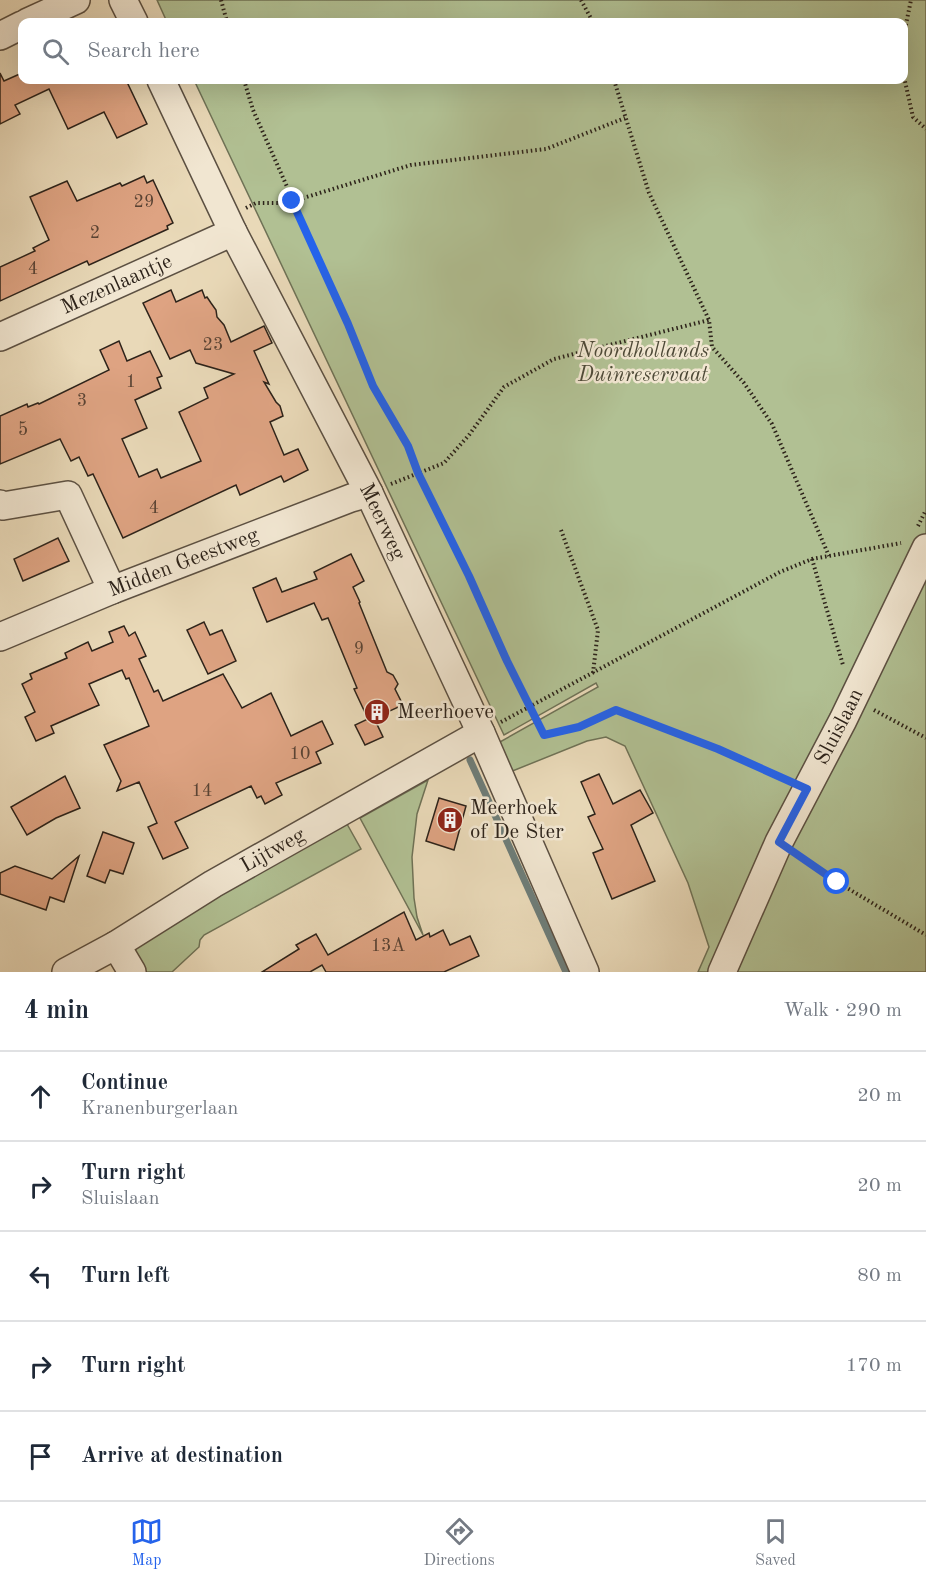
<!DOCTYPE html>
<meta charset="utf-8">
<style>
:root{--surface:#fff;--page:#f2f2f3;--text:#1f2937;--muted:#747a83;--line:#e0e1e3;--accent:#2563eb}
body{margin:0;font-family:"Old Standard TT",serif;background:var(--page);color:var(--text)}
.stop{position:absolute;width:18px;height:18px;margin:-14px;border:4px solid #2563eb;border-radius:50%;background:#fff}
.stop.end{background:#2563eb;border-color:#fff;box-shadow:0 2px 6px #0008}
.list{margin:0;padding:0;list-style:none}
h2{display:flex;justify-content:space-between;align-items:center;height:78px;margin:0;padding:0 24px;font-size:26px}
h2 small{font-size:20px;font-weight:400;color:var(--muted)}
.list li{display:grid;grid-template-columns:39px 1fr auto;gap:18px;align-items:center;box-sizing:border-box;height:90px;padding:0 24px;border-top:2px solid var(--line)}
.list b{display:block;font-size:22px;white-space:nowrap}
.list p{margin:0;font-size:20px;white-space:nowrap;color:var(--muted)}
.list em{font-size:20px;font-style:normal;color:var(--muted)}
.icon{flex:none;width:33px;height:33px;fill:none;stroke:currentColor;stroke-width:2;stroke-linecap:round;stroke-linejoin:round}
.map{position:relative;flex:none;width:926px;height:972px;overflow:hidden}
.search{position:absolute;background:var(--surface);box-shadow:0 6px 24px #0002;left:18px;right:18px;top:18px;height:66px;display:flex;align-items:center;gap:15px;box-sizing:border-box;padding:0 21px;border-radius:12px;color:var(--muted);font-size:22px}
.sheet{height:528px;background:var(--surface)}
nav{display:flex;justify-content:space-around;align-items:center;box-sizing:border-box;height:84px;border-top:2px solid var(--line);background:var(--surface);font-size:16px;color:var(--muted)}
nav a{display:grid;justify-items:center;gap:3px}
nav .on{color:var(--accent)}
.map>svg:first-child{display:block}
.green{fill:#b1c093;stroke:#6f7256;stroke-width:1.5}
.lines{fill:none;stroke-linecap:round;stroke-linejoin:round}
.stream{stroke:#6e7d78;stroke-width:7}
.building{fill:#dea382;stroke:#2d231a;stroke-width:1.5}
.minor-casing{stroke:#5c5042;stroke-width:30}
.path{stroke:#2d231a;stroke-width:4;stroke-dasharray:1.5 3;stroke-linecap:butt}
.minor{stroke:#f1e6d1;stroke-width:27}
.route{stroke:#2563eb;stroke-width:8}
.labels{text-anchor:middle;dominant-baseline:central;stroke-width:5;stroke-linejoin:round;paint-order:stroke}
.number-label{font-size:18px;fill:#594334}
.street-label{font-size:21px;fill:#2d231a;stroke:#f1e6d1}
.park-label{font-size:21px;font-style:italic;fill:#4e4a38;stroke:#f1e6d1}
.poi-label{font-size:21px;fill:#2d231a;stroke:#f1e6d1;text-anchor:start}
</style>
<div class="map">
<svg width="926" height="972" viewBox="0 0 926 972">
<rect width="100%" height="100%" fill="#e9d9b8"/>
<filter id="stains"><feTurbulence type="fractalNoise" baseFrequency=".00333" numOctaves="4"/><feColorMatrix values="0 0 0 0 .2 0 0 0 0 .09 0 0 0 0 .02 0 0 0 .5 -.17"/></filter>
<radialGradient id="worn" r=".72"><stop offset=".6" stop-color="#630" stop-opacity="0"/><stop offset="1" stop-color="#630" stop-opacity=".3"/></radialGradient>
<g class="green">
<polygon points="157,0 926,0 926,972 698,972 709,947 688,883 625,746 606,737 587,741 510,772 498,743 598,687 596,683 504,735 194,80 904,80 904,22 167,22"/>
<polygon points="428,780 417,814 412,857 414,898 417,917 423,935 360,818"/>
<polygon points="347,824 361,849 204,935 200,940 199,947 172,972 144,972 130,946"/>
</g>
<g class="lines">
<polyline class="stream" points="470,760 566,972"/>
</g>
<g class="building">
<polygon points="0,73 4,81 22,73 22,80 126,80 147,124 117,138 104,112 68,129 49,89 15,105 20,114 0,124"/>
<polygon points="144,176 147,183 153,180 173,223 167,226 168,229 89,265 87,261 0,301 0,267 35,251 33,248 49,240 30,197 67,181 77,201 120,183 122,186"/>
<polygon points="171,290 176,302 202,290 205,298 207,297 211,303 216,310 217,317 224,325 231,342 264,326 272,343 254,351 269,384 264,382 276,402 280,406 283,416 270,422 284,455 298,449 308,470 284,482 281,476 240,495 236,485 123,538 93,474 88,476 79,457 71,461 60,439 0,464 0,416 27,404 28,407 38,403 39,404 109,370 100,350 119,341 127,361 150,351 162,376 157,378 161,388 135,400 147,428 122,439 139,477 157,469 161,478 201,461 179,412 208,398 204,388 234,374 196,363 190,350 170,359 143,303"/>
<polygon points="58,538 69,561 23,581 14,559"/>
<polygon points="351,554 364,581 353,587 360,602 359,603 387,672 393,675 398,684 395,689 403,705 374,718 383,737 365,745 355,725 368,719 354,689 357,688 328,618 322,620 314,603 267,622 253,588 276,578 282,592 317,579 314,572"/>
<polygon points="204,622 210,635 222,630 236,661 208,674 187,630"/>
<polygon points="124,626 129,636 135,632 146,656 139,659 154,692 158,690 163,701 223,674 242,708 271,693 291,736 322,721 333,744 316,752 321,763 276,783 282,795 265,804 261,796 257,798 251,786 175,822 188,848 163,859 148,827 157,823 139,782 117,791 121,781 104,745 149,726 129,678 126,679 122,670 89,684 99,705 51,726 54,733 36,741 25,717 35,712 22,684 32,679 30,674 67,658 65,653 88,642 92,651 113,642 109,632"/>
<polygon points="599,774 613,804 640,790 653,813 631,825 655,881 612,899 593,853 603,849 588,817 595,814 581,782"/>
<polygon points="65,776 80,808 56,818 27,835 11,807"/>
<polygon points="439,798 466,806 454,850 426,841"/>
<polygon points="103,832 134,843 123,874 110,870 105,883 87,876"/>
<polygon points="79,856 64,902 50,897 46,910 0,894 0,873 15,866 52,879"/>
<polygon points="404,912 416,940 429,933 430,937 443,930 450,945 470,936 479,956 444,972 326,972 322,965 310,972 262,972 299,949 296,945 316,934 328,955"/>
</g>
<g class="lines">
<g class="minor-casing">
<g id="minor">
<polyline points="123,0 134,22"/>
<polyline points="28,22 76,0"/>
<polyline points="0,36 22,25"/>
<path id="s1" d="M161,80L233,232L369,493L481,733L585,972"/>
<path id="s2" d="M0,337L233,232"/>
<polyline points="0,504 3,506 68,495 112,590"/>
<path id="s3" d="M0,637L112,590L351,498L369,493"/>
<polyline points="116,945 132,972"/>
<path id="s4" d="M66,972L116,945L213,884L481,733"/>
<path id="s5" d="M722,972L779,842L843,720L926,548"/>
</g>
</g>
<g class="path">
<polyline points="221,0 227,22"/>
<polyline points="581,0 593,22"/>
<polyline points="904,34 911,0"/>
<polyline points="904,77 913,117 926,129"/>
<polyline points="244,80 253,110 348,324 373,386 408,446 418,473 469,576 507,661 544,734 579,727 616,710 718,749 785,779"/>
<polyline points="614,80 649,193 709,320 712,347 744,383 772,424 829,556"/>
<polyline points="246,208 256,203 287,203 411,165 546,149 625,118"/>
<polyline points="391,484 444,463 469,435 504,387 554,359 709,320"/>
<polyline points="918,526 926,510"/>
<polyline points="561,530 598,630 593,673"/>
<polyline points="812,559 843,665"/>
<polyline points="874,710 926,738"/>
<polyline points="501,722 780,572 812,559 901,543"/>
<polyline points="800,856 837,882 926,935"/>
</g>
<use href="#minor" class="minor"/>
</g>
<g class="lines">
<polyline class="route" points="292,201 348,324 373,386 408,446 418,473 469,576 507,661 544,735 579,727 616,710 718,749 807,789 779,842 837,882"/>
</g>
<defs>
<g id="building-disc" transform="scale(1.35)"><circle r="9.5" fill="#8f2418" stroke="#f1e6d1"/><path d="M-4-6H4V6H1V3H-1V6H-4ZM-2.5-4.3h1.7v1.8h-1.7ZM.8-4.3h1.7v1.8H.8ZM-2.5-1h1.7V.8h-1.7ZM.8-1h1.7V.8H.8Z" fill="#fff"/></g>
</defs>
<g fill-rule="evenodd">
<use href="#building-disc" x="377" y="712"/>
<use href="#building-disc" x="450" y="820"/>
</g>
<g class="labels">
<g class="number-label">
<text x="144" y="202">29</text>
<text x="95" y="233">2</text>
<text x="33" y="269">4</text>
<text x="213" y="345">23</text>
<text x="131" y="382">1</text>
<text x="82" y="401">3</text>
<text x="23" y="430">5</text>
<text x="154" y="508">4</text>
<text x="359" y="649">9</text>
<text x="300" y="754">10</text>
<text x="202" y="791">14</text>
<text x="388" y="946">13A</text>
</g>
<g class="street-label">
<text stroke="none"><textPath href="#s2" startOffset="128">Mezenlaantje</textPath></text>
<text stroke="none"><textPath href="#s1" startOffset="494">Meerweg</textPath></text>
<text stroke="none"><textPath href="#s3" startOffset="198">Midden Geestweg</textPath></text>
<text stroke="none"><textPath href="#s5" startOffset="272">Sluislaan</textPath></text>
<text stroke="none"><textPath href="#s4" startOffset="240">Lijtweg</textPath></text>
</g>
<g class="park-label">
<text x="643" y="351">Noordhollands<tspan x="643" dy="24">Duinreservaat</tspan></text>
</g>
<g class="poi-label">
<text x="397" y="712">Meerhoeve</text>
<text x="470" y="808">Meerhoek<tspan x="470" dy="24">of De Ster</tspan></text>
</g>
</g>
<rect width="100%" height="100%" filter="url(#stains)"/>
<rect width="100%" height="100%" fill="url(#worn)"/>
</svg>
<div class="stop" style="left:837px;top:882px"></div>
<div class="stop end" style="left:292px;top:201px"></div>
<div class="search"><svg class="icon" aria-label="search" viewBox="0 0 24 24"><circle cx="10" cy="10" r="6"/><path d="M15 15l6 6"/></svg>Search here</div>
</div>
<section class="sheet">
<h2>4 min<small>Walk · 290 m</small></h2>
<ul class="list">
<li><svg class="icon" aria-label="ahead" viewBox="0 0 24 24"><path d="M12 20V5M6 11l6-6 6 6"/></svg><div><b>Continue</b><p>Kranenburgerlaan</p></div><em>20 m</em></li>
<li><svg class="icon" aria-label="right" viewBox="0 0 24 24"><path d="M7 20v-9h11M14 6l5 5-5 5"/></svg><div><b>Turn right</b><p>Sluislaan</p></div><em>20 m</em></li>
<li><svg class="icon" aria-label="left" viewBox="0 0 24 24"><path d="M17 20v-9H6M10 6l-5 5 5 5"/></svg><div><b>Turn left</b></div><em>80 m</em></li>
<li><svg class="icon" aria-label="right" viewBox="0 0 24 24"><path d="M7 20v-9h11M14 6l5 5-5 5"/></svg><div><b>Turn right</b></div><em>170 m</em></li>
<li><svg class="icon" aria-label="arrive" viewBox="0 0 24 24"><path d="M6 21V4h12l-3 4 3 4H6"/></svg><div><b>Arrive at destination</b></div></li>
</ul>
</section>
<nav>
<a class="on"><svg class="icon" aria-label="map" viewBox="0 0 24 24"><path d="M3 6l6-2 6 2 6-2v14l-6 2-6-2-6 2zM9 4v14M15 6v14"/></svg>Map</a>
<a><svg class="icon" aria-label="directions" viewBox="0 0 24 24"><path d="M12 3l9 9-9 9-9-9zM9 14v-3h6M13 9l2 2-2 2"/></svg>Directions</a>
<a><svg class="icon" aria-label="saved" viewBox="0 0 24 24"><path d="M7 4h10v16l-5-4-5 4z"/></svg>Saved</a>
</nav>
